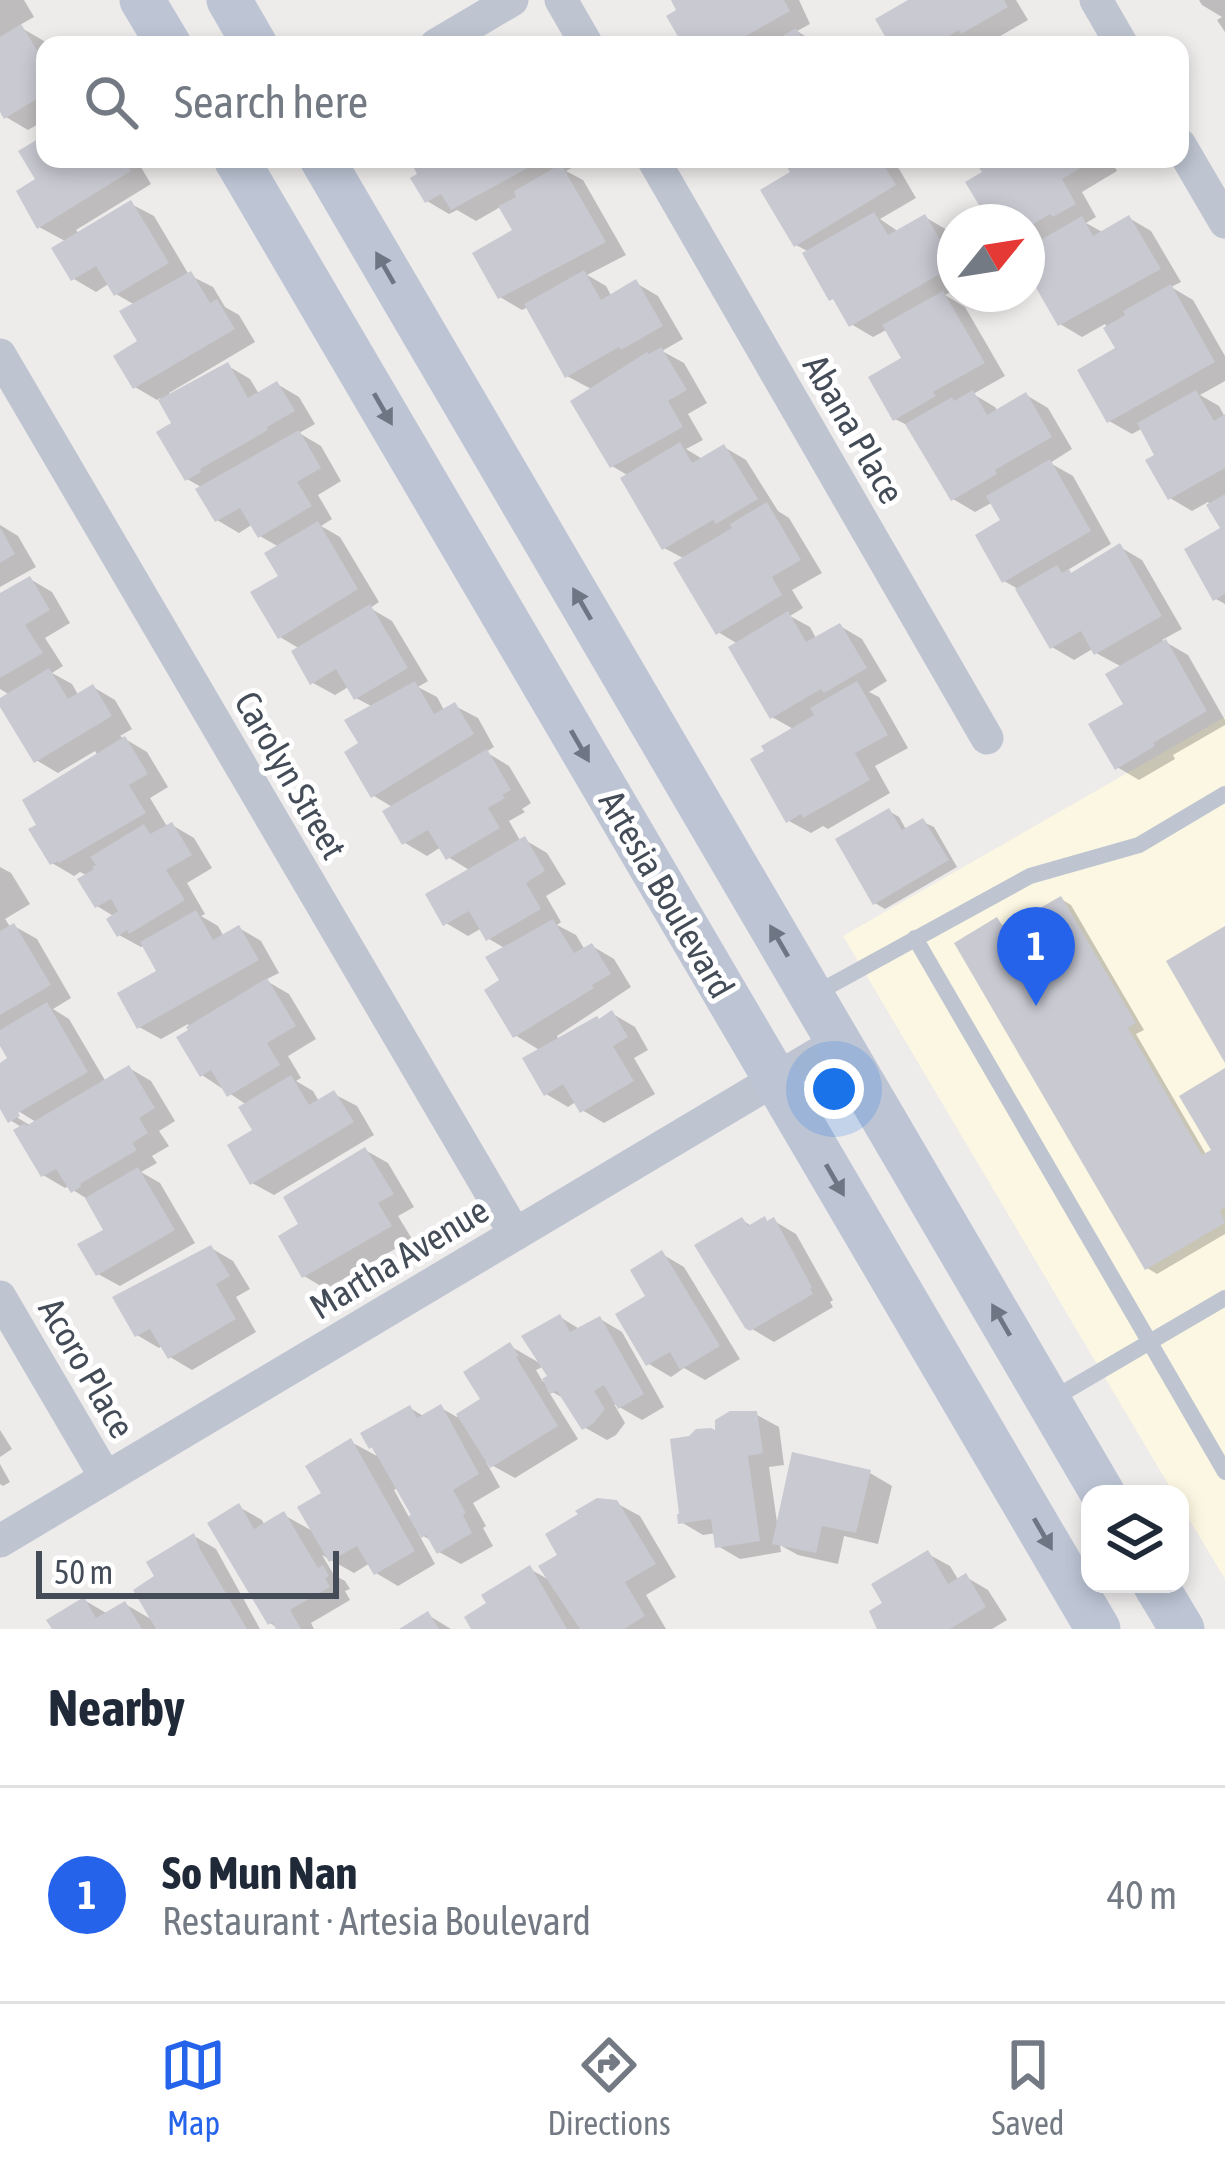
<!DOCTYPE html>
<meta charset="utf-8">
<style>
:root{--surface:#fff;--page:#f2f2f3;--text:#1f2937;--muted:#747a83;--line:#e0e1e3;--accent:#2563eb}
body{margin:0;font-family:"Asap Condensed",sans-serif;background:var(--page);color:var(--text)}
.controls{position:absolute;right:36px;bottom:36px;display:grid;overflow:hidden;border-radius:24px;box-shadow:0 6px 18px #0003}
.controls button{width:108px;height:108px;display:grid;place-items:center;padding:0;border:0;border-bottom:3px solid var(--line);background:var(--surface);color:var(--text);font:60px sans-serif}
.compass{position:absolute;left:937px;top:204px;width:108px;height:108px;border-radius:50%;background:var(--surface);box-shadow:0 6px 18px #0003;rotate:60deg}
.scale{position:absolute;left:36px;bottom:30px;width:303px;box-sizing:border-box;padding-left:12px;border:6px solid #444c58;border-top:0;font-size:33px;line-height:42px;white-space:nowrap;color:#444c58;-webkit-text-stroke:9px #fff;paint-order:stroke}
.you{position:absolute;left:834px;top:1089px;width:42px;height:42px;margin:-30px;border:9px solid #fff;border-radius:50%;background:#1a73e8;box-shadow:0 0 0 18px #1a73e833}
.badge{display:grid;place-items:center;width:78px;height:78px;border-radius:50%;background:var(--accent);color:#fff;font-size:39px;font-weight:700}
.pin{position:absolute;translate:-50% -99px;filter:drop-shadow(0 3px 6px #0008)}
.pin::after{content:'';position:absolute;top:63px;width:42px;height:36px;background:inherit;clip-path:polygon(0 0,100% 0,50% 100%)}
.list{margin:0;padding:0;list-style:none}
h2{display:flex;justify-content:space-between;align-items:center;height:156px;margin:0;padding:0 48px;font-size:51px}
h2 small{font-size:39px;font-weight:400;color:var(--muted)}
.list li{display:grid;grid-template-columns:78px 1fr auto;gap:36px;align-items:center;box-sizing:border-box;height:216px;padding:0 48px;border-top:3px solid var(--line)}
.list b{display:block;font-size:45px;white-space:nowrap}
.list p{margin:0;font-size:39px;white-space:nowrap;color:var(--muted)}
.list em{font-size:39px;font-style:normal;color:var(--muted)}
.icon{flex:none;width:66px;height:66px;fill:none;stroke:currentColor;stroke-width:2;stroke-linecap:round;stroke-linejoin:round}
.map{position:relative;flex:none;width:1225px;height:1629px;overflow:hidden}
.search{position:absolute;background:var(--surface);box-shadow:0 6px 18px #0003;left:36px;right:36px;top:36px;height:132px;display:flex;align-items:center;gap:30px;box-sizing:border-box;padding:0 42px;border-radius:24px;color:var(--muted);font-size:45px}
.sheet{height:372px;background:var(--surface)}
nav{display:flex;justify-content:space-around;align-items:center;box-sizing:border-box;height:168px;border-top:3px solid var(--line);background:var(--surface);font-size:33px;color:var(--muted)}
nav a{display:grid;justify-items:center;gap:6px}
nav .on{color:var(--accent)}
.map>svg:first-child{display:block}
.commercial{fill:#fbf7e2}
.shadow{fill:#0003;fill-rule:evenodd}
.building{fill:#c8c9d1}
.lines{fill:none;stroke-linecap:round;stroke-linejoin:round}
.service{stroke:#bec5d1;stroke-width:16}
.minor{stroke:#bec5d1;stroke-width:33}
.secondary{stroke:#bdc5d5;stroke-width:45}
.oneway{fill:#6e7684}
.labels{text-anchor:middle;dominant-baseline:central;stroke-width:10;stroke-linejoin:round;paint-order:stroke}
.street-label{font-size:36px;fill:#444c58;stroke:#fff}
</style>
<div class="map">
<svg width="1225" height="1629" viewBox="0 0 1225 1629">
<rect width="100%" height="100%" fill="#eeebeb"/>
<polygon class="commercial" points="1225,717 1225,1579 1180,1504 1180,1494 1174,1494 843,936"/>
<g class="shadow">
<polygon points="0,0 24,0 34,17 18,26 44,41 46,45 45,120 28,130 6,117 0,107"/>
<polygon points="674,0 799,0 810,24 797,31 819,45 686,45 680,11"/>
<polygon points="914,0 1016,0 1028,20 995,39 1005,45 893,45"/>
<polygon points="1199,0 1225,0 1225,32 1217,20 1222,17 1202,5"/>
<polygon points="45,138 45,159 136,159 151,184 76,230 80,235 131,204 154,216 189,275 213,287 225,307 239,315 255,342 169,393 173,398 228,366 250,379 259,394 277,384 299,397 315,424 299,433 321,446 341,481 318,495 332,519 321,526 340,537 379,602 370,608 392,621 428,681 418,687 437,697 445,712 455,706 478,718 494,747 486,752 509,766 531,803 522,809 525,812 509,821 521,842 525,840 547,853 566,884 546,896 561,922 557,925 576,935 585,950 592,946 614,959 631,987 557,1036 559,1041 613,1014 635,1027 648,1050 634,1058 655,1094 604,1123 582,1110 577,1101 568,1107 546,1094 541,1051 515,1035 503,981 508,950 489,939 482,928 468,936 446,923 471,871 448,857 441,847 427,856 405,843 394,808 374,796 362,744 373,707 356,698 350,686 335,695 313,683 300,649 280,637 282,577 279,547 260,536 253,524 239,533 217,520 203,488 187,479 175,424 160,398 157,400 135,387 141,342 135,305 116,294 110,283 96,292 74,279 67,242 39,227 39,180"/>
<polygon points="417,159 571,159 575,166 566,171 583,180 626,255 587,275 606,286 612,297 636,283 658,296 683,339 662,351 684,363 707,403 688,414 703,440 686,449 704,460 724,447 746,460 778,511 789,518 822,573 792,590 803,608 790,616 810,627 817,640 840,626 862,639 887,681 869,692 879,697 908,748 875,766 890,793 828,829 823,826 811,833 789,821 795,730 772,717 738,644 718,632 685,559 664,548 629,476 612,466 593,390 567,376 528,307 522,310 500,297 516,231 502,206 476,221 457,210 449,214 427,201"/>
<polygon points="785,159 901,159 895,162 916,198 880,219 899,232 925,217 947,230 955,244 955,290 945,295 965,307 1005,376 973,394 995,407 998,412 1026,395 1048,408 1072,449 1050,463 1073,476 1111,544 1066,571 1073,575 1120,547 1142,560 1182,629 1162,640 1188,655 1225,720 1225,725 1173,755 1175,759 1139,780 1117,767 1127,705 1122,667 1096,653 1094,648 1074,660 1052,647 1018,589 1004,581 1004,522 993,502 975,512 953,499 911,427 895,419 905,359 888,329 873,337 851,324 838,302 831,298 809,252 796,245 794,173"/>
<polygon points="981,159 1110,159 1117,171 1082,192 1096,217 1086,223 1104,233 1129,218 1151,231 1181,282 1171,287 1193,300 1225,356 1225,381 1200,395 1219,406 1225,417 1225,604 1216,599 1224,529 1208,502 1192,511 1170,498 1158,456 1143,428 1132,434 1109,421 1119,349 1105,324 1082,337 1060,324 1027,266 1027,251 1041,243 1027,235 1027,222 1002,222 987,213 986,173"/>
<polygon points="0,525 18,536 36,567 0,587"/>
<polygon points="30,579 52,592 70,623 45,638 63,666 52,673 72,684 79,696 93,687 115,700 132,729 120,736 147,752 168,787 150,798 168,828 172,825 194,838 212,868 187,883 205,914 201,916 218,926 224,937 239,928 261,941 279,973 265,980 289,994 316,1039 288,1056 301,1078 296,1081 313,1091 320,1103 334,1094 357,1106 374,1135 274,1195 252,1183 256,1131 247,1105 202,1075 188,1024 161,1039 139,1027 160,972 145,945 141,947 119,935 115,917 97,906 88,876 80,872 74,876 52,863 98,756 95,751 58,773 36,760 10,695 0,689 0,597"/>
<polygon points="889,811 899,817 907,831 923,822 934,827 957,867 885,909 875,903"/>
<path d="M0,867L11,873L30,904L5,919L11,928L14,926L37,939L71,998L53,1009L69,1019L106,1082L129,1068L151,1081L175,1121L159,1131L169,1146L152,1156L157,1163L141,1172L160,1183L195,1243L120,1286L98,1274L107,1231L89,1200L73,1190L70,1185L65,1188L43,1175L23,1128L10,1120L0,1103V1066L11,1059L0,1040ZM18,1111L46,1128L43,1133L18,1118Z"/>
<polygon points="1061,899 1071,905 1144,1030 1136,1034 1207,1156 1215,1151 1225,1072 1225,1234 1157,1274 1147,1268 997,921 1009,930"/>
<polygon points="365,1150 388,1163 414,1207 398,1216 412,1239 326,1289 304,1276 303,1225"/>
<polygon points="742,1220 753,1227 774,1221 796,1234 833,1300 830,1302 833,1307 774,1342 747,1326"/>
<polygon points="211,1248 233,1261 250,1289 236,1297 256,1332 192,1370 170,1357 163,1345 159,1348 137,1335"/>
<polygon points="662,1254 684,1267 740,1359 705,1380 684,1368 671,1377 649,1364 649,1297"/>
<path d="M560,1317L581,1330L600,1319L622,1332L664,1407L642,1420L614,1404L625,1423L616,1435L607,1440L584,1427L567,1400L547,1389L578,1439L515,1478L486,1462L500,1487L473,1503L486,1526L483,1528L493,1546L461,1564L439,1552L434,1542L418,1533L435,1564L398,1586L376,1573L370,1563L354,1573L322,1555L334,1575L345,1581L350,1589L345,1591L350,1600L311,1623L314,1629H279L270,1623L239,1507L262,1520L265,1526L284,1515L316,1533L325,1494L351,1442L377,1456L364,1434L410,1408L425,1417L441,1408L457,1417L484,1400L510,1346L543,1365ZM544,1366L551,1377L543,1382L536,1370ZM399,1487L415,1516L410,1519L394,1490Z"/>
<polygon points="757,1415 779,1427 784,1465 769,1467 778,1529 870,1473 892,1486 878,1544 844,1536 838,1564 798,1555 780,1545 781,1552 740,1559 718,1546 716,1533 703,1535 681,1522 719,1436"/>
<polygon points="0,1430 12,1449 0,1457"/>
<polygon points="0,1464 10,1482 3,1486 0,1484"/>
<polygon points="616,1503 640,1516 676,1577 646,1595 666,1629 475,1629 530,1569 551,1581 582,1515"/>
<polygon points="194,1536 216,1549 260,1629 56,1629 84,1600 106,1613 125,1604 156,1622 158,1577"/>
<polygon points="928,1554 950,1566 959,1581 966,1577 988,1590 1007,1620 992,1629 880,1629"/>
<polygon points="428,1615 451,1629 404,1629"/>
</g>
<g class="building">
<polygon points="671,0 784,0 790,11 730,45 683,45 666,16 676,10"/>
<polygon points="908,0 1004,0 1008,7 961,34 959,30 933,45 890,45 875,19"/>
<polygon points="21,24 45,63 45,94 4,119 0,112 0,37"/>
<polygon points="796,28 806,45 767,45"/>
<polygon points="45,135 45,159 124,159 131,171 37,229 16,191 35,179 18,151"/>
<polygon points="413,159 544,159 451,210 441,194 425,203 410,178 417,174 413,166 416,164"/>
<polygon points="782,159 880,159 896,185 794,247 760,190 790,172"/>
<polygon points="973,159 1096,159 1062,179 1076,204 1053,217 1050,214 1027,228 1027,222 1011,222 1002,206 985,215 965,182 982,172"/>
<polygon points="561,164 606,242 498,299 472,253 512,230 498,206 516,197 514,191"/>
<polygon points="131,200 169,263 114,296 96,266 71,281 51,248"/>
<polygon points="874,212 888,235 925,214 955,265 849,327 833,299 829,301 802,253"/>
<polygon points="1129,215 1161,269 1058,326 1027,272 1027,248 1082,216 1093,236"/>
<polygon points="584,270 601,300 636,279 663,326 621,350 619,347 565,378 524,304"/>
<polygon points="191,271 210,303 217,299 235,329 133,389 113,356 137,341 119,311"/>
<polygon points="1171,284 1215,362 1107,423 1077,370 1115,348 1103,328 1125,315 1123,311"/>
<polygon points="943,291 985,363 933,392 936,396 893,421 868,377 901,358 882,325"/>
<polygon points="661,347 687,390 668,401 683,427 610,468 570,401 647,352 649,354"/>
<polygon points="228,362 248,398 277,381 295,411 267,427 268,430 200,469 201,472 185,481 156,432 171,423 158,400"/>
<polygon points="973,390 987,415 1026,392 1052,437 995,470 997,474 951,501 905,424 952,397 954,401"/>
<polygon points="1196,390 1214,421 1225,414 1225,468 1168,500 1145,460 1154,455 1137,423"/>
<polygon points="299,430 321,468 297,482 312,506 258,538 240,508 215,522 195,489"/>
<polygon points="680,442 692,463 724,444 758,499 716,524 713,520 662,550 620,478"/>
<polygon points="1050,459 1091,531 1002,583 975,535 1000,520 986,496"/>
<polygon points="1225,494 1225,594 1213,601 1184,549 1220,528 1206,505"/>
<polygon points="767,502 801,560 772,577 782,595 716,635 673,563 732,528 730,524"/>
<polygon points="318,521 358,589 278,639 250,592 278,576 264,553"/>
<polygon points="0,527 15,554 0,563"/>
<polygon points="1120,543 1162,616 1094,655 1081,631 1050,649 1015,589 1057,565 1062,573 1069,569 1071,573"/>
<polygon points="30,576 50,610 25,625 43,653 0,678 0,593"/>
<polygon points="370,604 408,668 354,700 336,669 310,685 291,651"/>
<polygon points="788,611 806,642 840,623 867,668 824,693 821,689 770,719 728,647"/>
<polygon points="1166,639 1207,711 1153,743 1155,746 1115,770 1088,724 1123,704 1105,674"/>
<polygon points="49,668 68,699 93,684 112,716 34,763 0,707 0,698"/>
<polygon points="415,681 434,714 455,702 474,734 371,798 344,752 358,743 344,720"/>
<polygon points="857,681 888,735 855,753 870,780 803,818 801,814 786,823 750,759 764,751 761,746 814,715 810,708"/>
<polygon points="125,736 148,774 129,785 146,813 59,863 58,861 50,865 28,829 36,825 22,800"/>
<polygon points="487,749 511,790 502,795 505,798 488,808 500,828 446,860 428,830 402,845 382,811"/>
<polygon points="889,808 902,830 923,818 949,860 873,905 835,839"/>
<polygon points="172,822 192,855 166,870 185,900 129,934 127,930 117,937 106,919 118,911 111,899 95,908 77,879 94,869 92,867 96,865 90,857 144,824 150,834"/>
<polygon points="525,836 545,871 526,883 541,909 486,941 469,911 443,926 425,894"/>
<polygon points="1061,896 1136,1023 1128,1028 1202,1155 1211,1150 1179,1096 1225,1068 1225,1207 1220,1210 1225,1223 1145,1270 954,943 997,917 1004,929"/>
<polygon points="196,910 213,940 239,925 259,960 137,1029 117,993 156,971 140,942"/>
<polygon points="553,919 574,953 592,943 611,974 592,985 594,988 513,1038 484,990 499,980 485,957"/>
<polygon points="14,923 51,985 0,1015 0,931"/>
<polygon points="1225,926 1225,1063 1166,961"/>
<polygon points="267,978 296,1026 267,1043 280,1065 227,1097 211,1070 200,1077 176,1037 188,1030 186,1027"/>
<polygon points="47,1002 88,1072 18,1113 20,1116 8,1123 0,1109 0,1063 7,1058 0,1046 0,1030"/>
<polygon points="612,1010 628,1037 613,1046 634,1081 580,1113 563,1084 544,1096 522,1058 597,1016 599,1019"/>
<polygon points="129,1065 155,1108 139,1118 148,1133 132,1143 137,1150 80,1184 82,1186 71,1193 56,1169 41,1177 13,1130 25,1123 26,1126"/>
<polygon points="291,1075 309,1105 334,1090 354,1122 250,1185 227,1145 252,1130 238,1107"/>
<polygon points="365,1147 394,1194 378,1203 392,1226 302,1278 278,1236 298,1224 283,1197"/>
<polygon points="138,1167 175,1230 96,1276 77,1244 103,1230 85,1198"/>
<polygon points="765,1216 767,1221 774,1217 812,1287 810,1289 813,1294 750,1331 745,1328 694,1245 742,1217 748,1226"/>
<polygon points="211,1245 230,1276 216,1284 236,1319 168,1359 150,1329 135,1337 112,1297"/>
<polygon points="662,1250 720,1346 680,1370 670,1352 646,1366 615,1314 645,1296 630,1270"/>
<polygon points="560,1314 570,1332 600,1316 644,1394 618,1409 604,1385 594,1391 605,1409 594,1423 582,1430 557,1391 550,1394 542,1379 547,1376 521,1336"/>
<polygon points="510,1342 519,1356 516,1357 558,1426 490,1468 456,1414 480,1399 463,1372"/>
<polygon points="441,1404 479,1474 453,1490 466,1513 463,1515 472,1533 437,1554 426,1535 421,1538 408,1516 411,1515 372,1447 369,1449 360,1433 410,1405 417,1418"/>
<polygon points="730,1411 757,1411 763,1453 748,1456 760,1541 715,1548 711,1519 678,1524 677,1514 679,1514 670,1439 689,1436 696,1429 711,1428 715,1430 715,1420"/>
<polygon points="351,1438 415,1551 374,1575 357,1546 329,1562 297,1507 321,1493 305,1466"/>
<polygon points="792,1452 871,1470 856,1533 822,1526 816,1553 772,1544"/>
<polygon points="597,1498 617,1500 656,1564 625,1582 645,1616 624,1629 580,1629 538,1566 557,1555 545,1534 578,1514 575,1511"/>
<polygon points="239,1503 254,1529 284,1511 318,1568 323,1565 329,1576 325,1578 330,1587 290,1610 301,1629 276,1629 272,1622 268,1625 207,1523"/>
<polygon points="194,1533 200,1549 247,1629 156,1629 133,1590 154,1576 146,1562"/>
<polygon points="928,1550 948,1584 966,1573 986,1607 950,1629 877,1629 869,1611 882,1603 871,1584"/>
<polygon points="530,1565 567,1629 471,1629 464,1617 486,1603 481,1595"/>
<polygon points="84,1597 96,1618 125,1601 142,1629 52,1629 46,1620"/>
<polygon points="428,1611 439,1629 399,1629"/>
</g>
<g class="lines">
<g class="service">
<polyline points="915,938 1225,1472"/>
<polyline points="813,995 1030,876 1139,845 1225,794"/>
<polyline points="1049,1401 1225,1298"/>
</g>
<g class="minor">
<polyline points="561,0 587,45"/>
<polyline points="1096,0 1122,45"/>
<polyline points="436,45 512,0"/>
<polyline points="1180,145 1225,222"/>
<polyline points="653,159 987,738"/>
<polyline points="0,355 515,1234"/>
<polyline points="0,1297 106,1478"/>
<polyline points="0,1541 838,1042"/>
</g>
<g class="secondary">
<polyline points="142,0 169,45"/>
<polyline points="229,0 255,45"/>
<polyline points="236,159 1098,1629"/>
<polyline points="322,159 1103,1494"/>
<polyline points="1155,1584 1182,1629"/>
</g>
</g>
<defs><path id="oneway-solid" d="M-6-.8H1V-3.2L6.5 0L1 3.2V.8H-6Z" transform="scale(3)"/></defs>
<g class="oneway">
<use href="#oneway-solid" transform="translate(385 268) rotate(-120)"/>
<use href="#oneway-solid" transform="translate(383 409) rotate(60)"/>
<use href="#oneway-solid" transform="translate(582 604) rotate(-120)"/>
<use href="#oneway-solid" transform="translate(580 746) rotate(60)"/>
<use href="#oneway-solid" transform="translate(779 941) rotate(-120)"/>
<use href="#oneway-solid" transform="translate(835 1180) rotate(60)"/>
<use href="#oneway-solid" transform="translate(1001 1320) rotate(-120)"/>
<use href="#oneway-solid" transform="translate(1043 1534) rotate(60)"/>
</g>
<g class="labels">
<g class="street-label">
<text transform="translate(854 429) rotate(60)">Abana Place</text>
<text transform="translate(291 775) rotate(60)">Carolyn Street</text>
<text transform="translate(667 894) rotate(60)">Artesia Boulevard</text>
<text transform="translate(399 1258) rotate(-31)">Martha Avenue</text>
<text transform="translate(87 1368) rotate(60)">Acoro Place</text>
</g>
</g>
</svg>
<div class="controls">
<button><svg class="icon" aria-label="layers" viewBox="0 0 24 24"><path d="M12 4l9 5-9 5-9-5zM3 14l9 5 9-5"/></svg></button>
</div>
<svg class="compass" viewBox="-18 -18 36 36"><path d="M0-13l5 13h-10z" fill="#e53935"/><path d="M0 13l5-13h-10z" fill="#747a83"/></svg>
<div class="scale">50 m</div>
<div class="you"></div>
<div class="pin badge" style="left:1036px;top:1006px">1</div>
<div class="search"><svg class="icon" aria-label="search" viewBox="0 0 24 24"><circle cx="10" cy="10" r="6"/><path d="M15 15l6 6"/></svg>Search here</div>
</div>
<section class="sheet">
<h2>Nearby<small></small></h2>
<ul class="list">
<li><span class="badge">1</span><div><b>So Mun Nan</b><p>Restaurant · Artesia Boulevard</p></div><em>40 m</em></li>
</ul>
</section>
<nav>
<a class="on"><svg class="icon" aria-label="map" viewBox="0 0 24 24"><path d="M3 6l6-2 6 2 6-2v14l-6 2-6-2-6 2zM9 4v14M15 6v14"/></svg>Map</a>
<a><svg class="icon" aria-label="directions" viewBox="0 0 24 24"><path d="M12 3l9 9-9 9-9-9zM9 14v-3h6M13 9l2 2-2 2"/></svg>Directions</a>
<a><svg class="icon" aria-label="saved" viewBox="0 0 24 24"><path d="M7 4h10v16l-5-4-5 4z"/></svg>Saved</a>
</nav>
